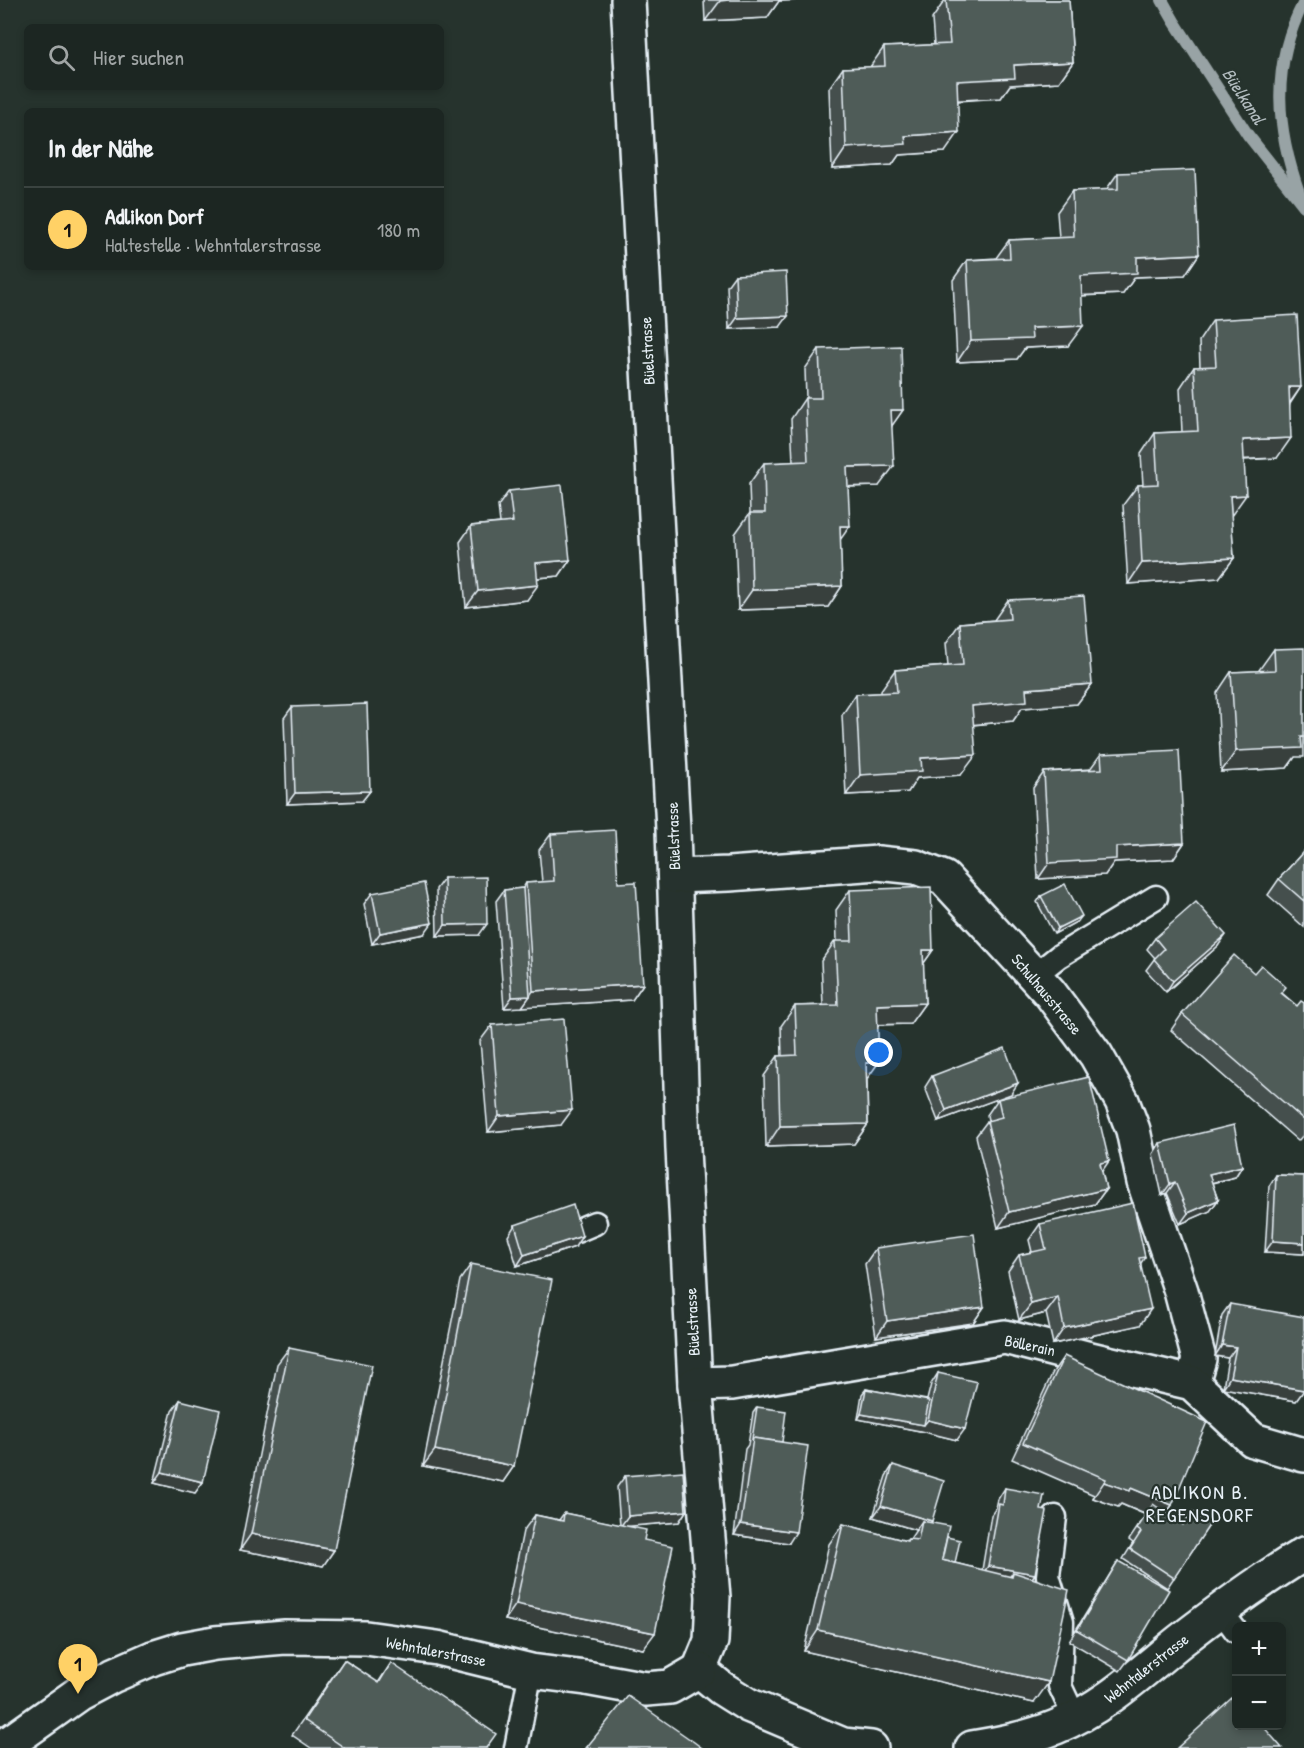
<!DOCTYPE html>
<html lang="de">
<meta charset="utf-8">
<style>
:root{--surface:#1c2622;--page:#252e2a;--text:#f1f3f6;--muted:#a0a5a5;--line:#3a4340;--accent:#ffd166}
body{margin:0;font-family:"Patrick Hand",sans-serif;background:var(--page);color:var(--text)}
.controls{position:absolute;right:18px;bottom:18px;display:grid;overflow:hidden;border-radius:9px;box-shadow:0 3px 9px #0003}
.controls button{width:54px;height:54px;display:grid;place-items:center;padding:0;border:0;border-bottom:2px solid var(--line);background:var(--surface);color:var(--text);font:30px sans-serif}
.you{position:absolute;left:879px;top:1053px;width:21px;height:21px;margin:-15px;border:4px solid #fff;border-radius:50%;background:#1a73e8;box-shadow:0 0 0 9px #1a73e833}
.badge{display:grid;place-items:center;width:39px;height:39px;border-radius:50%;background:var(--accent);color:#111;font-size:20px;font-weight:700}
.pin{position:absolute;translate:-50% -50px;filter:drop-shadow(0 2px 3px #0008)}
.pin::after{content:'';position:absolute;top:32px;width:21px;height:18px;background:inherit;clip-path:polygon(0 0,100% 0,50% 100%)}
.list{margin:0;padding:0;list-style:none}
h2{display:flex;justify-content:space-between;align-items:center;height:78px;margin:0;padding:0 24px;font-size:26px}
h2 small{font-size:20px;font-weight:400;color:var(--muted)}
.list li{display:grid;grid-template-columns:39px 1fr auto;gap:18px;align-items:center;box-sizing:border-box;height:84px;padding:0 24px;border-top:2px solid var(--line)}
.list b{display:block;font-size:22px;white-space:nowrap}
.list p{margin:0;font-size:20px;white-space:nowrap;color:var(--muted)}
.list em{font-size:20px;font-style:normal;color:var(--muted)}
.icon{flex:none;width:33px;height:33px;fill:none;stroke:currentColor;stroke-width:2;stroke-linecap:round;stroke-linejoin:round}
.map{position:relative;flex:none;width:1304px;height:1748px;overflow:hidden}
.search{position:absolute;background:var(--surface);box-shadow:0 3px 9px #0003;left:24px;top:24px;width:420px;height:66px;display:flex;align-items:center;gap:15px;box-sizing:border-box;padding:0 21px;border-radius:9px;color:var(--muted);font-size:22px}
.panel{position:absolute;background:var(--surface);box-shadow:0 3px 9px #0003;left:24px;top:108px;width:420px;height:162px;border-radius:9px}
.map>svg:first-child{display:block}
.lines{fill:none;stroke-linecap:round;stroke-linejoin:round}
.stream{stroke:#98a3a5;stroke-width:12}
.service-casing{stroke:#e8f1f8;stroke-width:27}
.minor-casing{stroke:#e8f1f8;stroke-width:38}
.service{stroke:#26332d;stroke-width:22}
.minor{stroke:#26332d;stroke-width:33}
.wall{fill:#454f4d;stroke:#e8f1f8;stroke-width:1.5}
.shaded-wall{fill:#38403e;stroke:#e8f1f8;stroke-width:1.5}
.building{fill:#505c59;stroke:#e8f1f8;stroke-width:1.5}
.labels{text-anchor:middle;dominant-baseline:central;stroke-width:4.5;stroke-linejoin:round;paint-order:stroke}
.street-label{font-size:16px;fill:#e8f1f8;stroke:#26332d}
.water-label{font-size:18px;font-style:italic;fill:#b3bdc0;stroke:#26332d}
.quarter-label{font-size:20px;letter-spacing:1.5px;fill:#e8f1f8;stroke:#26332d}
</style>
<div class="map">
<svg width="1304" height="1748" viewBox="0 0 1304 1748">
<rect width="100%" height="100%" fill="#26332d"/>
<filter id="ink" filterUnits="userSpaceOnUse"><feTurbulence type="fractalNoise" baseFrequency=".0167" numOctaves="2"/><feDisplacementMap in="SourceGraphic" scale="12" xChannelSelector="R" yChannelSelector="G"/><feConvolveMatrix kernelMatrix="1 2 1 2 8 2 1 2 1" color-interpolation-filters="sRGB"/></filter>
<g filter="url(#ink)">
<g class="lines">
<g class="stream">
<polyline points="1162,0 1174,21 1248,135 1304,206"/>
<path d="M1300,195C1276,129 1270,66 1304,2"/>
</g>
<g class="service-casing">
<g id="service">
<polyline points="1035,975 1059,956 1156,897"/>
<polyline points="576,1231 595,1223"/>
<polyline points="1055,1517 1048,1576 1062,1622 1060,1686 1075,1718"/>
<polyline points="1221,1611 1236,1631"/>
<polyline points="516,1748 531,1671"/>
</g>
</g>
<g class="minor-casing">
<g id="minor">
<polyline points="628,0 673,829 683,1149 695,1384 713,1597 711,1641 699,1670"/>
<polyline points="675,876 729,874 878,863 916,867 944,878 1050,993 1096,1055 1122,1101 1133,1130 1144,1182 1181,1291 1199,1359 1192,1383"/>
<polyline points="695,1384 732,1383 1005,1337 1086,1358 1192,1383 1253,1440 1304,1455"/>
<polyline points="699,1670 721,1688 748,1705 843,1745 871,1748"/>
<polyline points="2,1748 78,1694 114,1675 153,1658 182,1649 215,1643 285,1637 366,1638 437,1648 531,1671 586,1678 646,1689 670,1687 699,1670"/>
<path d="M972,1748C1001,1743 1029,1738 1056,1727C1105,1707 1140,1673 1180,1641C1220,1610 1261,1580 1304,1554"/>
</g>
</g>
<use href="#service" class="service"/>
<use href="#minor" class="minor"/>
</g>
<g class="wall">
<polygon points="704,0 802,0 779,1 767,18 705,21"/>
<polygon points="945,0 1069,0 1073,62 1059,82 1010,85 1001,98 958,101 945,152 899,155 892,165 832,169 829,88 843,68 870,67 884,47 934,45 932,19"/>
<polygon points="1118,173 1199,254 1185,275 1135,277 1123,294 1081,296 1068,346 1025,348 1017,359 957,362 953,280 967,260 996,258 1009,240 1059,238 1057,212 1072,191 1106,190"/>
<polygon points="735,275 780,327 729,329 727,286"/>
<polygon points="1213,320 1301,387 1290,404 1277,458 1244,460 1231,516 1234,558 1219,578 1128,584 1123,505 1138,485 1143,485 1141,454 1155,433 1182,432 1180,388 1194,367 1200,367 1199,341"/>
<polygon points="819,349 903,410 892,425 879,486 848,487 840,540 842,586 828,607 738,610 735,534 750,513 749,484 764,463 793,462 791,419 805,398 806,398 805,369"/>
<polygon points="509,491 570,560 559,576 538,578 527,600 466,607 460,542 471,526 500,523 498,506"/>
<polygon points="1008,600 1092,684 1077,704 1022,708 1013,721 973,725 961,775 917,778 908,792 846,795 842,715 856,694 881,693 881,690 895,670 948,666 946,643 960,623 994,620"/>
<polygon points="1274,649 1295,757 1287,768 1221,772 1217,693 1231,672 1259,671 1259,670"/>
<polygon points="292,707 370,791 362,801 287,804 284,718"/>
<polygon points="1101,754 1184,843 1173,859 1114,862 1105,875 1038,879 1033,788 1044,772 1090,769"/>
<polygon points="551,834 618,883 643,984 632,1000 504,1008 496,901 504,890 523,888 526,883 542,882 539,850"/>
<polygon points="1304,851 1304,927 1268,895 1279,879"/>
<polygon points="444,878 479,935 437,936 436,889"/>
<polygon points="850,890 933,950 923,964 925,1003 910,1024 878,1025 867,1079 868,1124 854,1144 766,1147 764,1076 778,1056 782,1056 781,1026 795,1006 823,1005 821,961 835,941 837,941 836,910"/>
<polygon points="372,893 424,934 372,944 364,904"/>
<polygon points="1041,896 1078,921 1054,934 1037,902"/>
<polygon points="1155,938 1218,946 1166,992 1146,970 1155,958 1147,949"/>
<polygon points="1254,973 1282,993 1297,1006 1304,1003 1304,1134 1298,1141 1171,1030 1182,1014"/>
<polygon points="492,1025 561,1125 488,1132 480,1041"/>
<polygon points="932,1076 1011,1094 938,1121 925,1087"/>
<polygon points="998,1099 1102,1172 1106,1189 1095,1204 998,1228 976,1136 988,1120 987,1115"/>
<polygon points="1160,1143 1242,1166 1235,1177 1212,1183 1218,1200 1210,1211 1180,1224 1167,1193 1162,1195 1153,1154"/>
<polygon points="1276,1175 1304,1176 1304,1254 1265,1252 1269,1186"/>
<polygon points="1040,1224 1145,1257 1141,1263 1140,1325 1053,1344 1046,1313 1019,1320 1008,1271 1019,1255 1032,1252 1029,1240"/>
<polygon points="515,1225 575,1247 517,1266 508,1236"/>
<polygon points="876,1248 984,1307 973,1323 876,1337 865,1264"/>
<polygon points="471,1264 514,1466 503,1482 423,1466 460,1280"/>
<polygon points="1230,1304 1304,1390 1296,1401 1223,1388 1228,1358 1215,1356 1222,1315"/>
<polygon points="289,1348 334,1550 323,1566 240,1550 277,1364"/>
<polygon points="1064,1356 1172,1505 1167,1513 1183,1524 1210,1524 1167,1588 1123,1559 1133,1543 1129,1540 1146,1515 1121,1504 1118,1507 1093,1498 1094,1495 1012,1459 1053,1372"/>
<polygon points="938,1373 957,1440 920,1431 858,1419 862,1394 866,1389 927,1400 931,1384"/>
<polygon points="180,1400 203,1482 195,1493 154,1483 172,1411"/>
<polygon points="757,1407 782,1442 789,1543 734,1535 745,1449 748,1445 753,1413"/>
<polygon points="893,1465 931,1523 947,1537 955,1563 982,1570 991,1515 996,1508 998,1499 1005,1488 1041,1510 1035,1574 1032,1578 1034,1703 804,1651 829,1544 843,1524 906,1541 908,1539 910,1539 916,1530 873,1517 886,1476"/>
<polygon points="625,1476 686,1511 679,1522 629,1526 644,1540 643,1649 505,1620 523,1531 535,1515 559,1520 564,1513 620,1525 617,1487"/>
<polygon points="1118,1561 1128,1660 1120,1671 1069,1641"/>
<polygon points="344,1660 378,1683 391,1663 486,1748 311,1748 292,1735"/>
</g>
<g class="shaded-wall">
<polygon points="729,0 802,0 779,1 767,18 705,21 720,1"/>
<polygon points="1073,62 1059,82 1010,85 1001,98 942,101 957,81 1014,65"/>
<polygon points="959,132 945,152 899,155 892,165 832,169 846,148 905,136"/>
<polygon points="1199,254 1185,275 1135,277 1123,294 1066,296 1081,276 1137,257"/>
<polygon points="788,316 780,327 729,329 737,318"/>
<polygon points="1083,326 1068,346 1025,348 1017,359 957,362 971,341 1031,328"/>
<polygon points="1289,387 1301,387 1287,407"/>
<polygon points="891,410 903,410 889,430"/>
<polygon points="1291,438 1277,458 1228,460 1243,440"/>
<polygon points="894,466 879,486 833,487 847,467"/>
<polygon points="1246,495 1231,516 1230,496"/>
<polygon points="840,526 850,526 835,547"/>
<polygon points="1234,558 1219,578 1128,584 1142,563"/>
<polygon points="570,560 559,576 525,579 536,563"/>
<polygon points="538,585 527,600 466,607 478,591"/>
<polygon points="842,586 828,607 738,610 752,590"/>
<polygon points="1092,684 1077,704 1022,708 1013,721 958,726 972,706 1026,689"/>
<polygon points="1301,737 1304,737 1304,757 1295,757 1287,768 1221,772 1236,751"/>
<polygon points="976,755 961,775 917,778 908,792 846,795 860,775 921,758"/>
<polygon points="370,791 362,801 287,804 295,793"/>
<polygon points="1184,843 1173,859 1114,862 1105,875 1038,879 1049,863 1116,847"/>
<polygon points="1082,916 1078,921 1054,934 1058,928"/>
<polygon points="432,923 424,934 372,944 380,933"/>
<polygon points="487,924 479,935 437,936 445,925"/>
<polygon points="1226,935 1218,946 1166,992 1173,981"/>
<polygon points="923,950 933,950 919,970"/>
<polygon points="643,984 632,1000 522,1007 533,991"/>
<polygon points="530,996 522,1007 504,1008 512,997"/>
<polygon points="925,1003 910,1024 863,1025 877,1005"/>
<polygon points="879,1062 864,1083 866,1063"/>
<polygon points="1018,1083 1011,1094 938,1121 946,1110"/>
<polygon points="572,1110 561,1125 488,1132 499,1116"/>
<polygon points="868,1124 854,1144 766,1147 780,1126"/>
<polygon points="1109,1161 1098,1177 1100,1163"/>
<polygon points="1242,1166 1235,1177 1202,1185 1209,1174"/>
<polygon points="1175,1182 1167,1193 1162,1195 1170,1184"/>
<polygon points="1106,1189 1095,1204 998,1228 1009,1212"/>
<polygon points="1218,1200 1210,1211 1180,1224 1188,1213"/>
<polygon points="582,1236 575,1247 517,1266 524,1255"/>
<polygon points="1273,1241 1304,1243 1304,1254 1265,1252"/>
<polygon points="1058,1297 1046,1313 1019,1320 1031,1304"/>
<polygon points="984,1307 973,1323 876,1337 887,1321"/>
<polygon points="1151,1309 1140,1325 1053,1344 1064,1328"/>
<polygon points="1222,1345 1236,1347 1228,1358 1215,1356"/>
<polygon points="1230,1377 1304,1390 1296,1401 1223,1388"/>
<polygon points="861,1414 924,1425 928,1420 965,1429 957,1440 920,1431 858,1419"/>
<polygon points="435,1450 514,1466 503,1482 423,1466"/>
<polygon points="162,1472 203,1482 195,1493 154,1483"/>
<polygon points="1104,1482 1131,1488 1172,1505 1161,1521 1121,1504 1118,1507 1093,1498"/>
<polygon points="881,1506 932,1521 924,1532 922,1521 916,1530 873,1517"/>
<polygon points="686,1511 679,1522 620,1527 628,1516"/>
<polygon points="741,1524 796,1532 789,1543 734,1535"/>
<polygon points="251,1534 334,1550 323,1566 240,1550"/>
<polygon points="988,1566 1035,1574 1027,1585 1012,1577 1013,1572 1007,1581 981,1577"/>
<polygon points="516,1604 655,1633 643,1649 505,1620"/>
<polygon points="818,1630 1049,1682 1034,1703 804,1651"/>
</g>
<g class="building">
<polygon points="946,0 1069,0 1073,62 1014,65 1015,78 957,81 959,132 905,136 906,144 846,148 843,68 885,66 884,47 950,44"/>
<polygon points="1195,170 1199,254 1137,257 1137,273 1081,276 1083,326 1031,328 1032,339 971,341 967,260 1010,258 1009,240 1074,237 1072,191 1118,189 1118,173"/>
<polygon points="786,272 788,316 737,318 735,275"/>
<polygon points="1297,315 1301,387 1289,387 1291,438 1243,440 1246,495 1230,496 1234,558 1142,563 1138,485 1158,484 1155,433 1198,431 1194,367 1216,366 1213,320"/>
<polygon points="901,346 903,410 891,410 894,466 847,467 850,526 840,526 842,586 752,590 750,513 765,513 764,463 808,461 805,398 821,398 819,349"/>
<polygon points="562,485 570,560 536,563 538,585 478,591 471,526 513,522 509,491"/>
<polygon points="1084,596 1092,684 1026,689 1027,701 972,706 976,755 921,758 922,771 860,775 856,694 897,692 895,670 963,665 960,623 1010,619 1008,600"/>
<polygon points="1304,648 1304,737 1301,737 1302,748 1236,751 1231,672 1275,670 1274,649"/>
<polygon points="367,704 370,791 295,793 292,707"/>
<polygon points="1179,750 1184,843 1116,847 1116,859 1049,863 1044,772 1102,769 1101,754"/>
<polygon points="615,830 618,883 636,882 643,984 533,991 526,883 554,881 551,834"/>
<polygon points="1304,851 1304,901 1279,879"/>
<polygon points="486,877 487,924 445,925 444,878"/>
<polygon points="424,883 432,923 380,933 372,893"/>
<polygon points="1065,884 1082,916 1058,928 1041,896"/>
<polygon points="931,887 933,950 923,950 925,1003 877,1005 879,1062 866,1063 868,1124 780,1126 778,1056 797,1055 795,1006 838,1005 835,941 852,941 850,890"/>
<polygon points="523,888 530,996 512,997 504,890"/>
<polygon points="1196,902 1226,935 1173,981 1154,959 1164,949 1155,938"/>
<polygon points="1234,955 1254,973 1261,965 1286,987 1281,993 1297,1006 1301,1001 1304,1003 1304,1120 1182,1014"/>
<polygon points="564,1019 572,1110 499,1116 492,1025"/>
<polygon points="1005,1048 1018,1083 946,1110 932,1076"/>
<polygon points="1089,1077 1109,1161 1100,1163 1106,1189 1009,1212 987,1121 1002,1117 998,1099"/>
<polygon points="1234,1125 1242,1166 1209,1174 1218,1200 1188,1213 1175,1182 1170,1184 1160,1143"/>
<polygon points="1276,1175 1304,1176 1304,1243 1273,1241"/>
<polygon points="1133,1203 1145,1257 1139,1258 1151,1309 1064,1328 1058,1297 1031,1304 1019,1255 1046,1249 1040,1224"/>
<polygon points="573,1205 582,1236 524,1255 515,1225"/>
<polygon points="974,1234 984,1307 887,1321 876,1248"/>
<polygon points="471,1264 552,1280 514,1466 435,1450"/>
<polygon points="1230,1304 1304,1317 1304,1390 1230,1377 1236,1347 1222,1345"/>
<polygon points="289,1348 372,1365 334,1550 251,1534"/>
<polygon points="1064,1356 1207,1422 1172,1505 1131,1488 1130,1491 1104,1482 1106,1479 1023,1443"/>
<polygon points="938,1373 977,1382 965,1429 928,1420"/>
<polygon points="866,1389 929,1401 924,1425 861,1414"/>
<polygon points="180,1400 220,1410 203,1482 162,1472"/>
<polygon points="757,1407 786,1411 782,1442 753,1438 752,1439"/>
<polygon points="753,1438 808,1446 796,1532 741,1524"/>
<polygon points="893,1465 944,1481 932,1521 881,1506"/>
<polygon points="683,1471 686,1511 628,1516 625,1476"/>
<polygon points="1005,1488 1044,1495 1041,1510 1047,1511 1035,1574 988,1566 999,1504 1003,1505"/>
<polygon points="1153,1504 1183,1525 1192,1511 1210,1524 1174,1578 1130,1549 1141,1532 1137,1529"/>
<polygon points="564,1513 646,1530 644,1540 673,1546 655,1633 516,1604 535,1515 563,1521"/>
<polygon points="922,1521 949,1526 942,1560 1012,1577 1013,1572 1069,1590 1049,1682 818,1630 843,1524 907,1541 908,1539 918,1540"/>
<polygon points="947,1537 960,1540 955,1563 942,1560"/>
<polygon points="1118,1561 1169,1590 1128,1660 1077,1630"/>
<polygon points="344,1660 379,1683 391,1663 496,1734 486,1748 345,1748 304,1720"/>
<polygon points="628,1696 694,1742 702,1748 586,1748"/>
<polygon points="1234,1696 1236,1698 1236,1725 1262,1725 1282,1748 1177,1748"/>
</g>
</g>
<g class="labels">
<g class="street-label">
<text transform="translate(647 351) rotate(-93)">Büelstrasse</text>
<text transform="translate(673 836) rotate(-92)">Büelstrasse</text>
<text transform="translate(1047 994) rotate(50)">Schulhausstrasse</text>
<text transform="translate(692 1322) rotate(-93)">Büelstrasse</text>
<text transform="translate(1030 1345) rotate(12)">Böllerain</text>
<text transform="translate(436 1651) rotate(11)">Wehntalerstrasse</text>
<text transform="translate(1146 1668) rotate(-38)">Wehntalerstrasse</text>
</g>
<g class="water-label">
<text transform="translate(1244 96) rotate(57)">Büelkanal</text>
</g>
<g class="quarter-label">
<text x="1200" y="1491">ADLIKON B.<tspan x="1200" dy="23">REGENSDORF</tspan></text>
</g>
</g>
</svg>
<div class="controls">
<button>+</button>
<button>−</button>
</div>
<div class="you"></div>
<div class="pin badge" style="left:78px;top:1694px">1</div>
<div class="search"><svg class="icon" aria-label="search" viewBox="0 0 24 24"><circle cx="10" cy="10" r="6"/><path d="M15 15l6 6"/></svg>Hier suchen</div>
<section class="panel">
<h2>In der Nähe<small></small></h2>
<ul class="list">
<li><span class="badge">1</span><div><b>Adlikon Dorf</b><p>Haltestelle · Wehntalerstrasse</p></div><em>180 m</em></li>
</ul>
</section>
</div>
